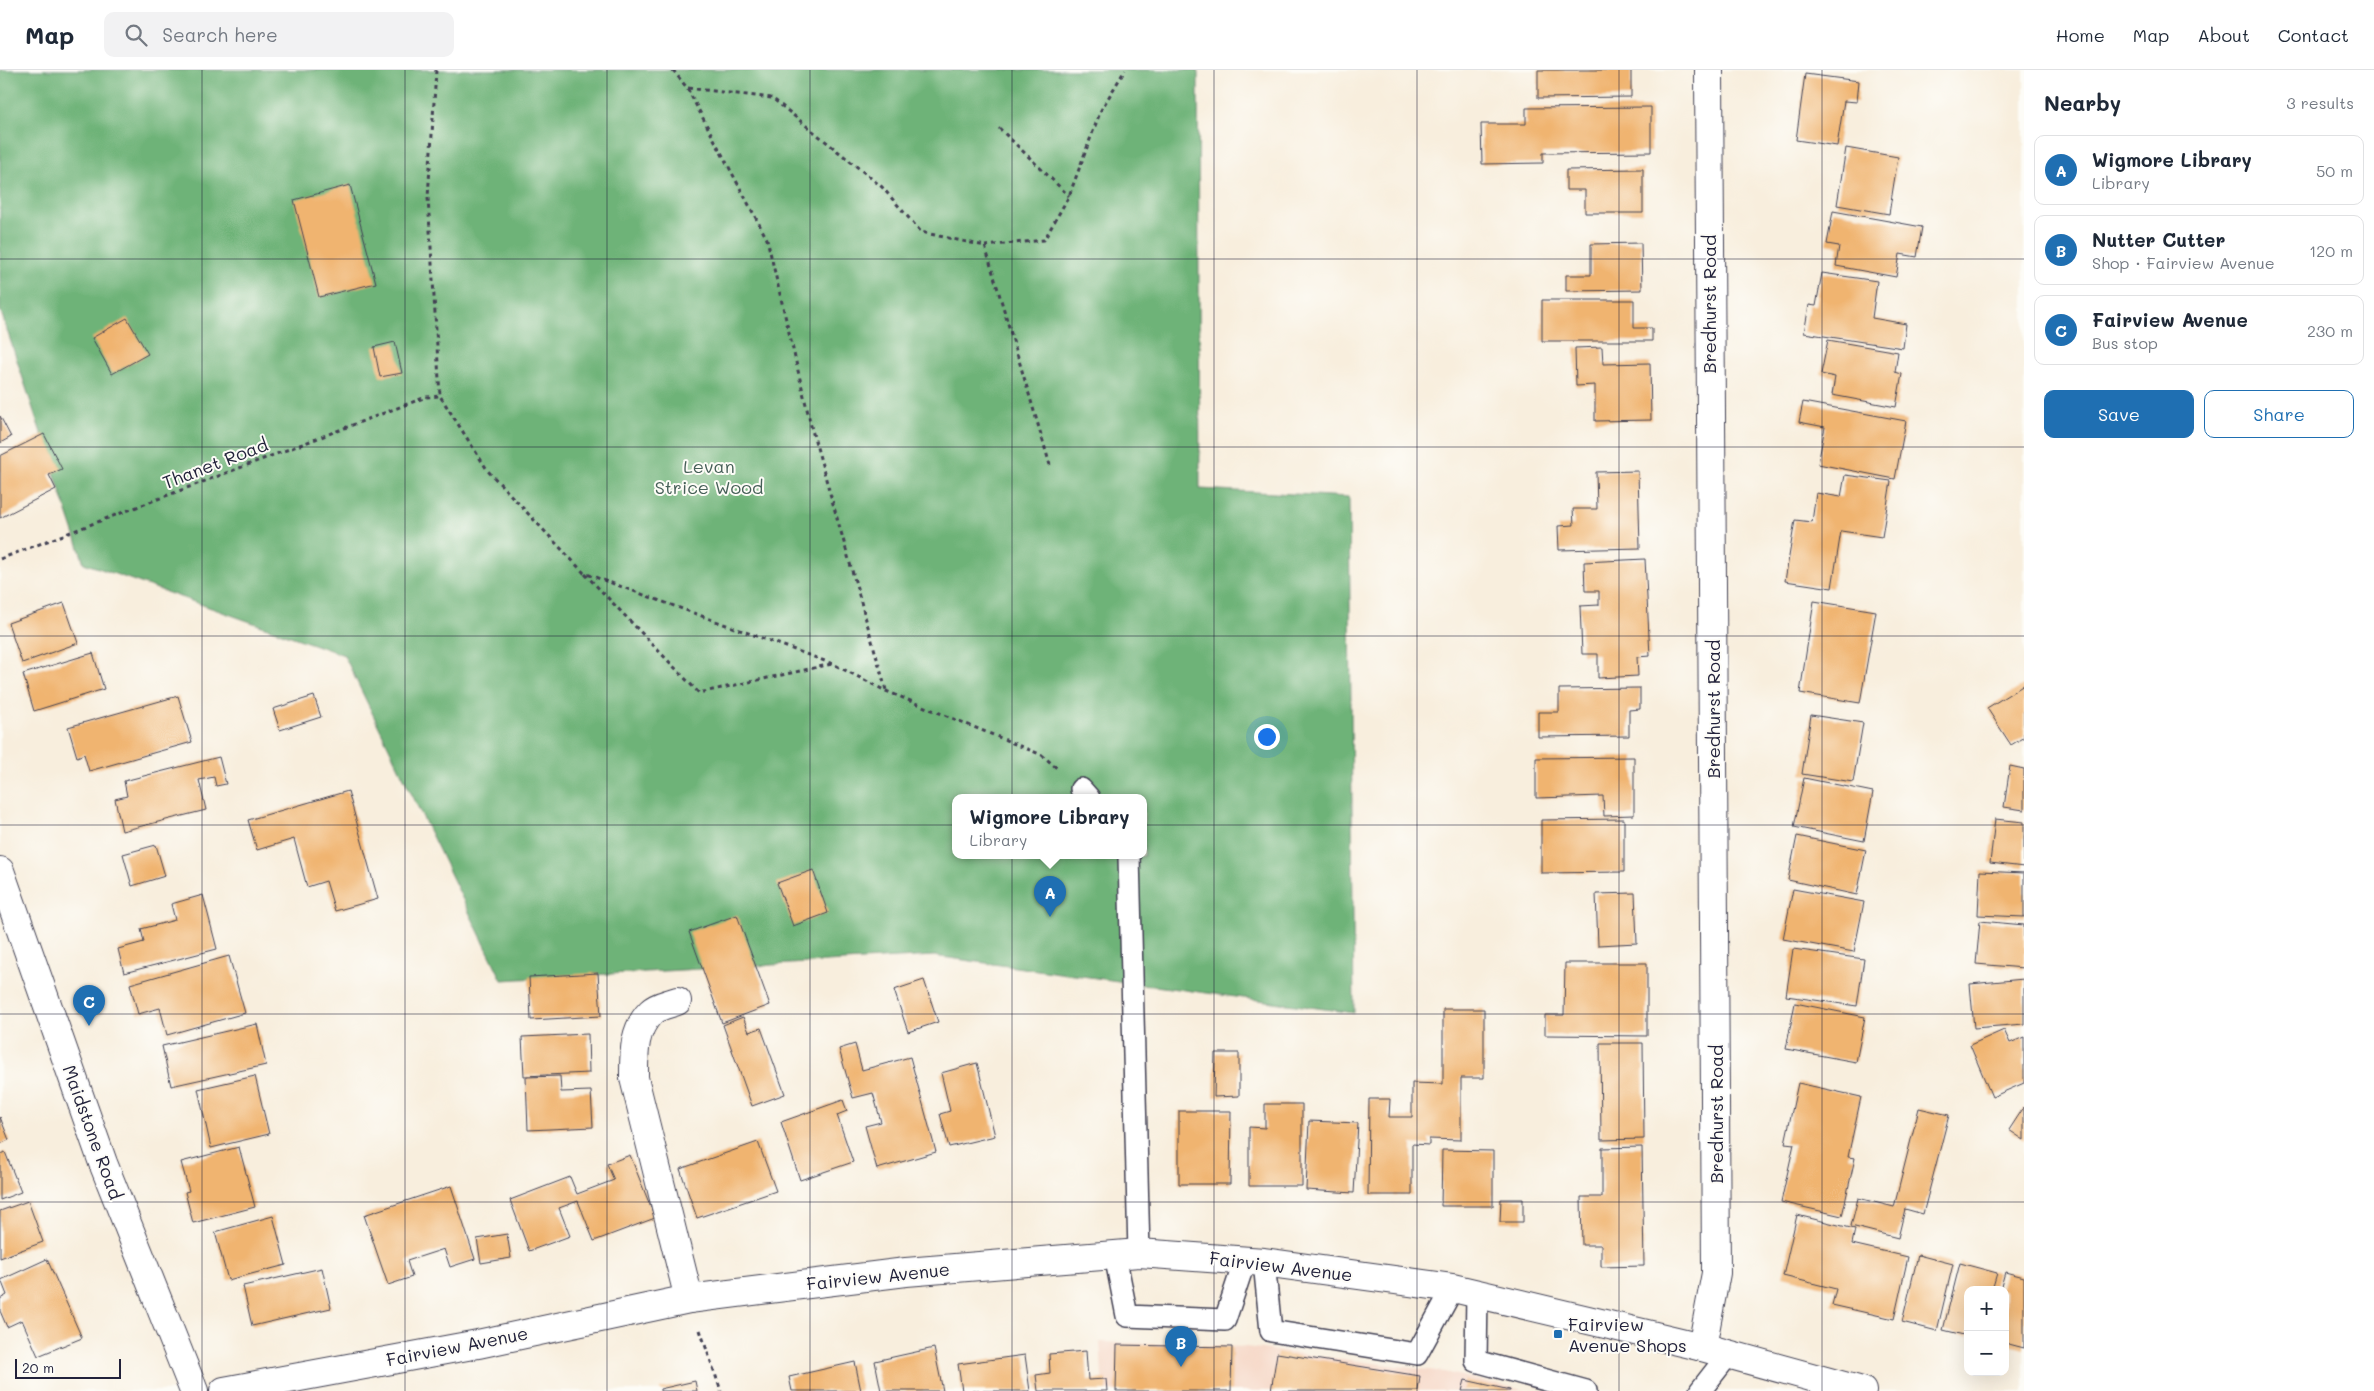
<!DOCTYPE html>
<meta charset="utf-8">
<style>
:root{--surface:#fff;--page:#f2f2f3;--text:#1f2937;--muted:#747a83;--line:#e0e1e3;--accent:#1f6fb2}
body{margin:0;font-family:Mali,sans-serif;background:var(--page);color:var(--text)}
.controls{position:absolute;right:15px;bottom:15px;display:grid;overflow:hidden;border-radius:10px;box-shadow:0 5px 20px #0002}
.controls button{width:45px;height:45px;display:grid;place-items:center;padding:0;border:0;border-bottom:1px solid var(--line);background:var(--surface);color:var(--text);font:25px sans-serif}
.scale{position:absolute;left:15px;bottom:12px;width:106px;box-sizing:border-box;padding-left:5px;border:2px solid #22223b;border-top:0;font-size:14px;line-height:18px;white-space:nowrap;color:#22223b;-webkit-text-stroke:4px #fdfcf7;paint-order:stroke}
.you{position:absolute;left:1266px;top:666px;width:18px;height:18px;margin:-12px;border:4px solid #fff;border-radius:50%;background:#1a73e8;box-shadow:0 0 0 8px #1a73e833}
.badge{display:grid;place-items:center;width:32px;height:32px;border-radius:50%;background:var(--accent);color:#fff;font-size:16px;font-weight:700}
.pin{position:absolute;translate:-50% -41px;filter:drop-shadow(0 1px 2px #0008)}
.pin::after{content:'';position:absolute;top:26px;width:18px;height:15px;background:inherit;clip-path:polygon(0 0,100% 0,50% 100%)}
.popup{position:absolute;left:952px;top:724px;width:195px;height:65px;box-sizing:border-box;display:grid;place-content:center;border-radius:10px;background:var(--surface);filter:drop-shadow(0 1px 4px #0005);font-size:16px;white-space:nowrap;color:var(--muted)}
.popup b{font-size:19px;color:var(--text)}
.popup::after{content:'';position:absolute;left:50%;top:100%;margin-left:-10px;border:10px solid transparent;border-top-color:var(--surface)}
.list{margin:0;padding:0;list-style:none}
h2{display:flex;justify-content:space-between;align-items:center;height:65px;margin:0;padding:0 20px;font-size:21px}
h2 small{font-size:16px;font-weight:400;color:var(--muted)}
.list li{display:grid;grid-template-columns:32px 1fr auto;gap:15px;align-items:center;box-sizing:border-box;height:70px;margin:0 10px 10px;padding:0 10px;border:1px solid var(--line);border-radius:10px}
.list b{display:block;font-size:19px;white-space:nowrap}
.list p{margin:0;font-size:16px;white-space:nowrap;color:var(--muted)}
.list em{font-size:16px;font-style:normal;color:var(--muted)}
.actions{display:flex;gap:10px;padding:15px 20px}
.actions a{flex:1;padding:11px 0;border:1px solid var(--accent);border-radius:10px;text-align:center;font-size:18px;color:var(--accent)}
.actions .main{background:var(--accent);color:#fff}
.icon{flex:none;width:28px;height:28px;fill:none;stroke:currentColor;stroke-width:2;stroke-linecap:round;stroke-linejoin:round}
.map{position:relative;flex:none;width:2024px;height:1321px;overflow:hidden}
header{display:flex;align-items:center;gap:30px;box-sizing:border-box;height:70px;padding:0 25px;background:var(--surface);border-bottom:1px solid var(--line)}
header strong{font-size:24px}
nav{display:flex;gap:28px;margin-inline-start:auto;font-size:18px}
.search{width:350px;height:45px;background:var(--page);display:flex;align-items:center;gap:12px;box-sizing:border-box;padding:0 18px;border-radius:10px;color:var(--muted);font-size:19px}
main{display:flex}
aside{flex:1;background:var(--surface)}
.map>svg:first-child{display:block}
.built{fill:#f5d3c1}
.forest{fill:#6eb378;stroke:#486a5a;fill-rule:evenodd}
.building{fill:#f0b470}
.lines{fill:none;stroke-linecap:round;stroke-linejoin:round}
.service-casing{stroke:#424153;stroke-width:24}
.minor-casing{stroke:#424153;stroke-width:30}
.tertiary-casing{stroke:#424153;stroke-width:30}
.path{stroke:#424153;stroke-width:3;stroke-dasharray:4 4;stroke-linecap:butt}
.service{stroke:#fff;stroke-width:21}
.minor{stroke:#fff;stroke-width:28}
.tertiary{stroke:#fff;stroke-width:28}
.grid{fill:none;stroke:#22223b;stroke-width:1;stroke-opacity:0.55}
.poi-dot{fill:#1f6fb2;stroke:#fdfcf7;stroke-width:2}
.labels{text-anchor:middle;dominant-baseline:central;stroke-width:4;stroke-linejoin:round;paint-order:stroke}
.street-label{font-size:18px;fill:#22223b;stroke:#fdfcf7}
.park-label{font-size:18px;fill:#465f58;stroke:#fdfcf7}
.poi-label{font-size:18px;fill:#22223b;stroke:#fdfcf7;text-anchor:start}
</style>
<header>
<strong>Map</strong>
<div class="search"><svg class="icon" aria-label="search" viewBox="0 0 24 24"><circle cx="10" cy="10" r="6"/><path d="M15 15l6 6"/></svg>Search here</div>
<nav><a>Home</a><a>Map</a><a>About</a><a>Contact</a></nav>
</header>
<main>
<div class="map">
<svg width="2024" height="1321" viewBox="0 0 2024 1321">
<rect width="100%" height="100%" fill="#fdfcf7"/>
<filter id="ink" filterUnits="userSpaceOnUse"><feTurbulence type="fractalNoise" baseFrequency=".02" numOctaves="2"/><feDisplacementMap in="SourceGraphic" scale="10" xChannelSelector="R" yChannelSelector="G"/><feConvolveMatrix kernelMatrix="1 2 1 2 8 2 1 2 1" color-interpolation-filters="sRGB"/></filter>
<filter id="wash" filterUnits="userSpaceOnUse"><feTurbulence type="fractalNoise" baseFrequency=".0096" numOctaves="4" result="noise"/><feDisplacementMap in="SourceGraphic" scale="20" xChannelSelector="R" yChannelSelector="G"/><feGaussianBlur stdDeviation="1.12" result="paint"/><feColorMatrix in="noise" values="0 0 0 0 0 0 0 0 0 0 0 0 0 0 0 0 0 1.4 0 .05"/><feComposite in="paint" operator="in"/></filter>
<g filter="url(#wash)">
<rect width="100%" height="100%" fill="#f8eedd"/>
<polygon class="built" points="1100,1272 1246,1277 1445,1302 1526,1321 1103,1321"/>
<path class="forest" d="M0,0H1198L1200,419L1349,427L1354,943L934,886L502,910L344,585L84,493L0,239ZM956,728H1144V786H956Z"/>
<g id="blocks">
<g class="building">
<polygon points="1538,0 1631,0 1631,27 1538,28"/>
<polygon points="1805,4 1859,11 1857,32 1844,31 1837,76 1796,70"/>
<polygon points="1651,37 1651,82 1543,83 1543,93 1482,94 1481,54 1526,54 1526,38"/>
<polygon points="1846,78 1898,87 1889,144 1837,135"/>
<polygon points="1643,99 1643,143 1585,143 1585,120 1566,120 1566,100"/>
<polygon points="350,115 376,213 319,227 294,130"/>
<polygon points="1833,141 1922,157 1917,187 1900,184 1896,207 1836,196 1839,176 1827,174"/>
<polygon points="1641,173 1642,220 1566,221 1566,205 1591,205 1591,174"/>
<polygon points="1822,203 1877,211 1872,248 1906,254 1903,278 1804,263 1809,235 1816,236"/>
<polygon points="1542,230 1634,230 1634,258 1652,258 1652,271 1542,271"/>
<polygon points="127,248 148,284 112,304 92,268"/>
<polygon points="1828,270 1898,282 1895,302 1902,304 1896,337 1832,325 1835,307 1821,304"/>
<polygon points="395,272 402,303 380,307 374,277"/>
<polygon points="1602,277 1603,294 1650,293 1651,350 1595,351 1595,315 1576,316 1575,278"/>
<polygon points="1803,332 1906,351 1895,409 1818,394 1825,357 1799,352"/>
<polygon points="0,346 11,367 0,373"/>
<polygon points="44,364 62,399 49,405 56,419 0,448 0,386"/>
<polygon points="1638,401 1640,478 1559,480 1558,456 1574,455 1573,439 1597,439 1596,402"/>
<polygon points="1845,405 1891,411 1882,467 1841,461 1832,518 1785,511 1795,450 1812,452 1816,423 1841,427"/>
<polygon points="1645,489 1650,586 1637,587 1638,606 1598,608 1598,584 1582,584 1580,536 1599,535 1599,521 1585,521 1584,492"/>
<polygon points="1814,531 1876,541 1860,633 1800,623"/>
<polygon points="64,533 78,573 22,593 8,553"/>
<polygon points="93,583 104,619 34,641 23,604"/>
<polygon points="2024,615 2024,667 2011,675 1987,638"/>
<polygon points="1640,618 1640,639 1629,640 1629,666 1538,667 1538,642 1559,642 1559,619"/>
<polygon points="178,626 192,672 89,701 84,684 77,687 68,657"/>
<polygon points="314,626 321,647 280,660 273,639"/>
<polygon points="1811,645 1863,653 1853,712 1802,704"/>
<polygon points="219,687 226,714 216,716 214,707 199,710 206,740 122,761 115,729 127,726 124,711"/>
<polygon points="1634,687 1634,745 1604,746 1603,726 1536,728 1536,688"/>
<polygon points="2010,696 2024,699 2024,740 2004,737"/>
<polygon points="1804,708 1873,722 1864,771 1794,757"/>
<polygon points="348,721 378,829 335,841 326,811 307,817 294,769 257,780 248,750"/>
<polygon points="1624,749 1624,802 1541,803 1541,750"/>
<polygon points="1995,749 2024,752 2024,797 1990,793"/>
<polygon points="1797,766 1866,780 1857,825 1788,810"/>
<polygon points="156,775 165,806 132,816 123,784"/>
<polygon points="813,800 828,843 793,856 777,813"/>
<polygon points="1980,801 2024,803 2024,847 1978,845"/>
<polygon points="1793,819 1864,832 1854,882 1783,869"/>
<polygon points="1635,823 1637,873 1598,875 1596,824"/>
<polygon points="203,825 217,879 124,903 118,879 144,872 141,859 175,850 171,834"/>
<polygon points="737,845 770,935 722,953 689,862"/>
<polygon points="1980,851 2024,855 2024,898 1976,894"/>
<polygon points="1793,879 1864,889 1857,936 1786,926"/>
<polygon points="229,886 245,943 167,965 160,938 138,944 130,914"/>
<polygon points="1565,893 1647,893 1647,966 1545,965 1545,945 1564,945"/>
<polygon points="598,903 601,946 531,950 529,907"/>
<polygon points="2024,909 2024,954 1974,958 1970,914"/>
<polygon points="924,910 938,952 908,962 894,920"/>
<polygon points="1795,933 1865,947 1856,992 1786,979"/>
<polygon points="1443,939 1484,939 1484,1008 1461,1008 1461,1070 1429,1069 1429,1075 1412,1074 1412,1125 1368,1125 1369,1029 1390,1029 1389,1047 1412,1047 1412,1013 1443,1014"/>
<polygon points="743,947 749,962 761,958 785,1024 752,1036 723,955"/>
<polygon points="257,954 266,995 171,1016 162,976"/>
<polygon points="2004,960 2010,973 2024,967 2024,1013 1992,1027 1970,975"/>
<polygon points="588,964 589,1003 524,1006 522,967"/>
<polygon points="1600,973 1643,973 1644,1069 1601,1070"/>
<polygon points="855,974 862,1000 910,987 936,1082 877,1099 865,1056 881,1052 873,1023 853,1028 839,979"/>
<polygon points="1215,983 1239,983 1239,1026 1214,1027"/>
<polygon points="977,993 995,1066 949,1077 940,1044 950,1041 941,1003"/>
<polygon points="255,1006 269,1064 211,1078 198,1019"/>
<polygon points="560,1006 561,1022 591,1021 593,1057 528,1060 526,1007"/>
<polygon points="1798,1013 1861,1027 1848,1087 1855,1088 1842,1146 1781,1132 1794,1074 1785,1073"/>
<polygon points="843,1030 847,1041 837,1045 853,1092 800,1110 781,1052"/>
<polygon points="1265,1034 1302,1034 1302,1116 1249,1116 1249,1057 1265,1058"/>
<polygon points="2024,1037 2024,1070 2009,1060"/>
<polygon points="1919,1038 1949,1045 1923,1144 1905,1139 1898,1168 1851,1156 1858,1128 1894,1137"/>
<polygon points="1179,1041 1231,1041 1230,1114 1179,1114"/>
<polygon points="0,1047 9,1070 0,1074"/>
<polygon points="1309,1051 1358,1053 1354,1123 1306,1120"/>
<polygon points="758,1072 776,1121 697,1148 680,1099"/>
<polygon points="239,1077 255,1137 193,1153 185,1122 189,1121 181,1092"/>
<polygon points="1642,1077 1644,1196 1601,1197 1601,1175 1582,1175 1581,1127 1602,1127 1602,1078"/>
<polygon points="1442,1080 1493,1081 1493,1136 1441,1136"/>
<polygon points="5,1082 21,1122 0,1130 0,1084"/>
<polygon points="630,1085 655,1148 594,1171 578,1131 559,1138 570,1166 529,1181 510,1130 570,1107 577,1124 614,1110 607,1094"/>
<polygon points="451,1116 475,1189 450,1197 444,1179 407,1191 412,1207 388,1215 364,1145"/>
<polygon points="1501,1129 1523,1129 1523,1152 1500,1152"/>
<polygon points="28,1131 43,1172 0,1188 0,1141"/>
<polygon points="1797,1145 1855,1159 1852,1174 1908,1187 1894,1249 1832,1235 1836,1219 1783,1206"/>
<polygon points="273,1146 286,1195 228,1210 215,1162"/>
<polygon points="507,1164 511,1188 481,1193 477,1169"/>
<polygon points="1918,1185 1953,1194 1937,1261 1902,1252"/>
<polygon points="47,1189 82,1268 38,1286 22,1250 7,1257 0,1241 0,1229 7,1225 1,1210"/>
<polygon points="1960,1193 1997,1203 1992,1220 1968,1220 1968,1266 1943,1260"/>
<polygon points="322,1198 331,1238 252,1256 243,1216"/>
<polygon points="2005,1202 2024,1207 2024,1278 2005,1273 2005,1220 2000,1220"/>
<polygon points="1117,1275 1232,1277 1231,1321 1116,1321"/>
<polygon points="934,1278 943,1321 881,1321 875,1291"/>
<polygon points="1086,1281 1088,1310 1106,1309 1107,1321 1038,1321 1036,1305 1050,1303 1049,1284"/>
<polygon points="1277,1283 1420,1306 1418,1321 1271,1321"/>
<polygon points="1025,1285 1030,1321 962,1321 958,1294"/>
<polygon points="855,1292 861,1321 792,1321 789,1307"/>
<polygon points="1465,1310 1510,1320 1510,1321 1462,1321"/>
<polygon points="695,1311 697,1321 660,1321 660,1319"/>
</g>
</g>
</g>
<g filter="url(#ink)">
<use href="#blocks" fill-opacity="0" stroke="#424153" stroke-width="1"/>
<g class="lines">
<g class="service-casing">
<g id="service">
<polyline points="1081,719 1089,728"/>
<polyline points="1129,786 1139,1183"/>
<polyline points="1115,1185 1127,1246 1225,1250 1245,1190"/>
<polyline points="1264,1192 1271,1261 1417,1284 1453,1218"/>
<polyline points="1477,1223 1476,1291 1586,1321"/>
<polyline points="1700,1321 1728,1285"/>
</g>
</g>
<g class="minor-casing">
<g id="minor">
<path d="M677,931C669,934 657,936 651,942C633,960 634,984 634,1008L689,1229"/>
<polyline points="1702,1277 1716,1203 1709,0"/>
</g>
</g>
<g class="tertiary-casing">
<g id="tertiary">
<polyline points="0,801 103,1093 194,1321"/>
<polyline points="224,1321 478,1274 689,1229 906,1202 1139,1183 1264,1192 1453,1218 1702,1277 1862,1321"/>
</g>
</g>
<g class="path">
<polyline points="436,0 428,128 440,326 488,401 584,503 833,594 886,621 1042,685 1059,700"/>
<polyline points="673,0 687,18 767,169 812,360 886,620"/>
<polyline points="688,18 772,28 882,117 921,162 985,176 1050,395"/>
<polyline points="999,58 1069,126"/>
<polyline points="985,176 1044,170 1069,126 1101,40 1125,0"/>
<polyline points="0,489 426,327 440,326"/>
<polyline points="585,504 699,623 832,594"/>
<polyline points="700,1260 721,1321"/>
</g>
<use href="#service" class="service"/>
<use href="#minor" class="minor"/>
<use href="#tertiary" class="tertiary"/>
</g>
</g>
<path class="grid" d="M202,0V1321M405,0V1321M607,0V1321M810,0V1321M1012,0V1321M1214,0V1321M1417,0V1321M1619,0V1321M1822,0V1321M0,189H2024M0,377H2024M0,566H2024M0,755H2024M0,944H2024M0,1132H2024"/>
<rect class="poi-dot" x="1553" y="1259" width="10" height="10" rx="2.5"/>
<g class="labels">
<g class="street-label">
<text transform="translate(1709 234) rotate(-90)">Bredhurst Road</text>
<text transform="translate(215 393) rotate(-21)">Thanet Road</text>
<text transform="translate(1713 639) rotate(-90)">Bredhurst Road</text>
<text transform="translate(1716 1044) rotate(-90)">Bredhurst Road</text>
<text transform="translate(93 1062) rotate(70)">Maidstone Road</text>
<text transform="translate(1281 1196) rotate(7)">Fairview Avenue</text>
<text transform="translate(878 1206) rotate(-6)">Fairview Avenue</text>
<text transform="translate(457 1276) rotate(-11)">Fairview Avenue</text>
</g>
<g class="park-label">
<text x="709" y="396">Levan<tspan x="709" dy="21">Strice Wood</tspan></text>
</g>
<g class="poi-label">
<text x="1568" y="1254">Fairview<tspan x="1568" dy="21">Avenue Shops</tspan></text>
</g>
</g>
</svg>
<div class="controls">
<button>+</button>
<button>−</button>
</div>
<div class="scale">20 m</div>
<div class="you"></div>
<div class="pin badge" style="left:1050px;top:847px">A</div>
<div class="popup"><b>Wigmore Library</b>Library</div>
<div class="pin badge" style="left:1181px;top:1297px">B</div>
<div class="pin badge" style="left:89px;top:956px">C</div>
</div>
<aside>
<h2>Nearby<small>3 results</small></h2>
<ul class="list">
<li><span class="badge">A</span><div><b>Wigmore Library</b><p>Library</p></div><em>50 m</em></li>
<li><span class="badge">B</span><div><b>Nutter Cutter</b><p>Shop · Fairview Avenue</p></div><em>120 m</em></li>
<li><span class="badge">C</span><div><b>Fairview Avenue</b><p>Bus stop</p></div><em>230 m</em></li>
</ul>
<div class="actions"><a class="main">Save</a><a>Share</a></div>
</aside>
</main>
